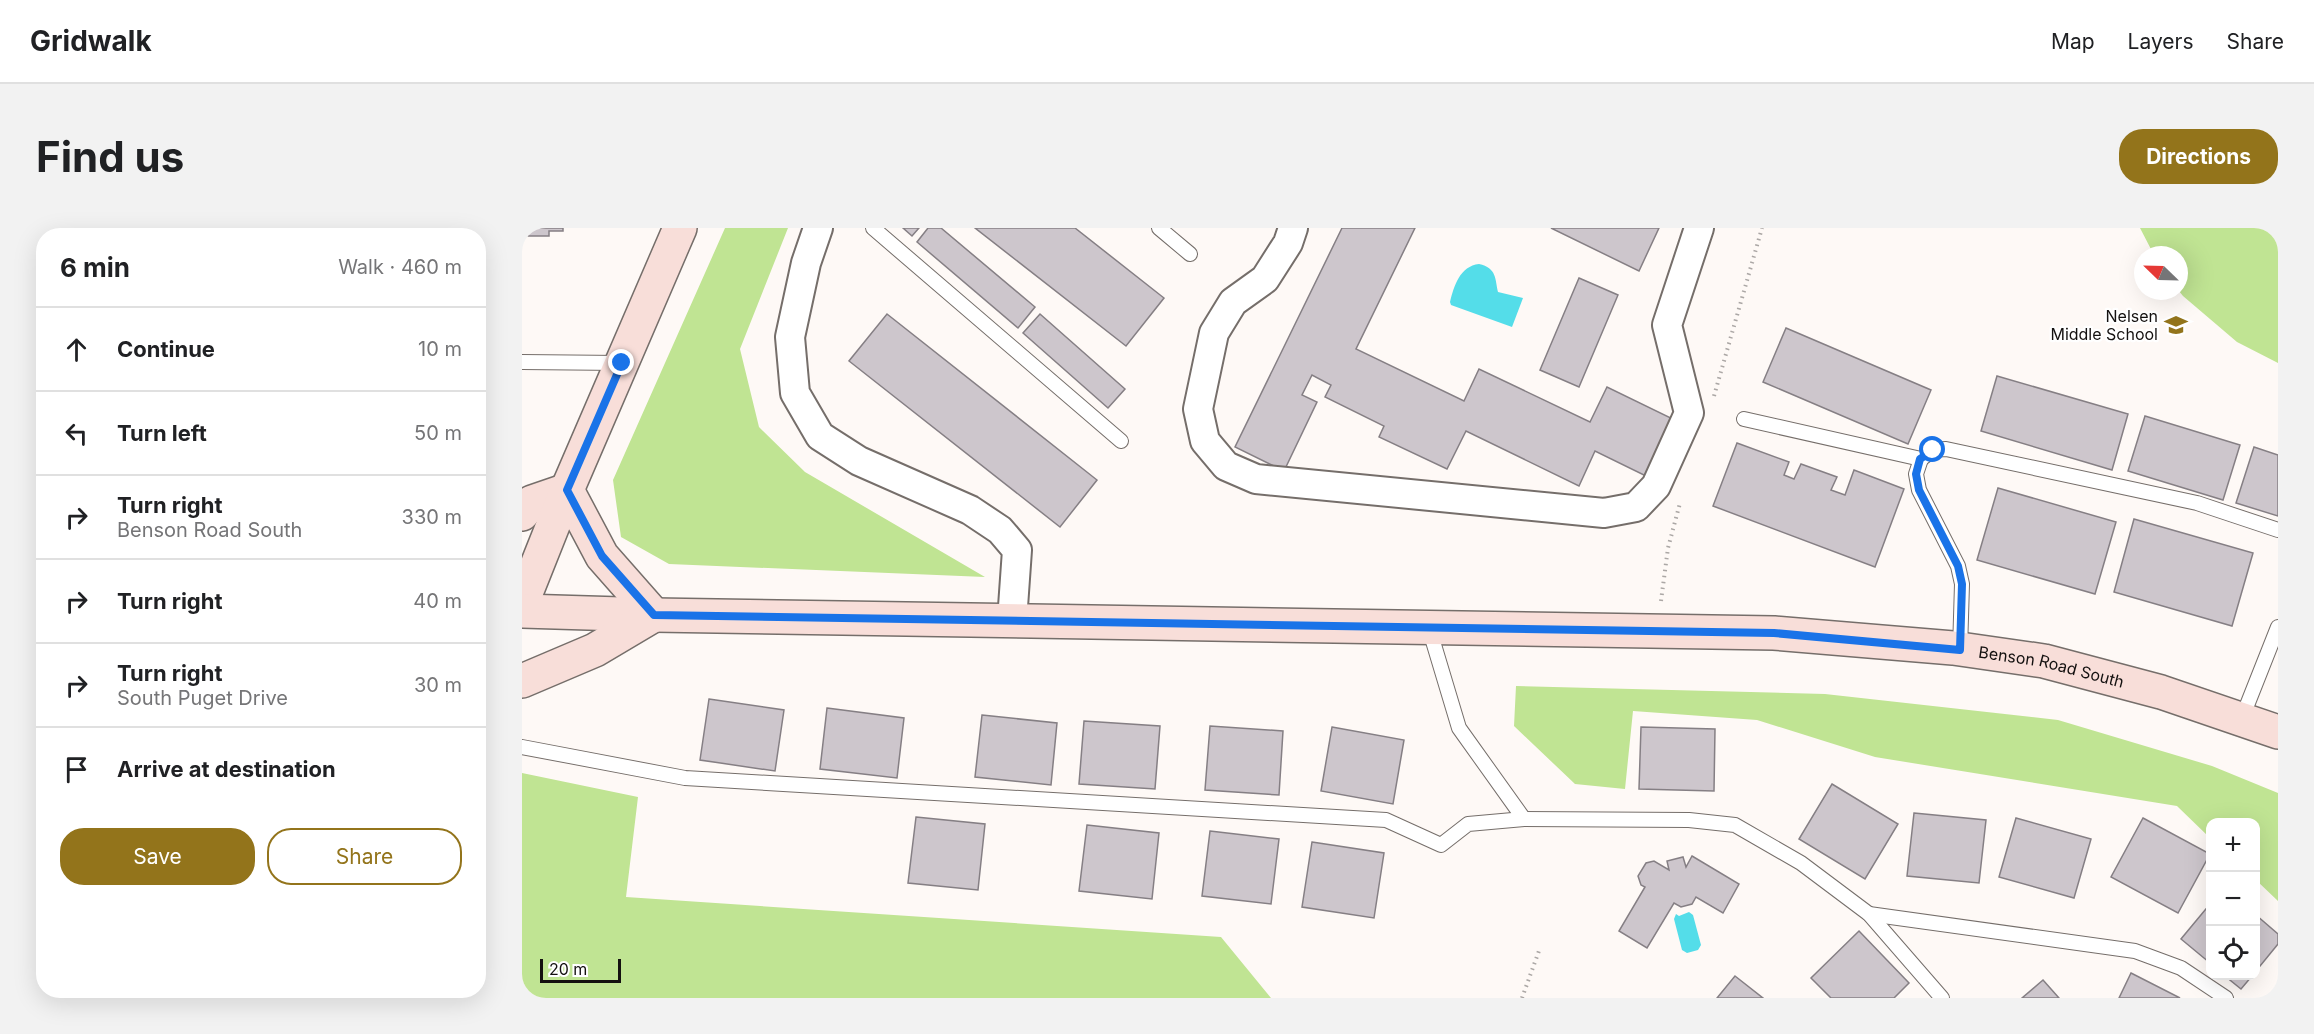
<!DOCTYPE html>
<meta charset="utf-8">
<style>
:root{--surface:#fff;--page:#f2f2f2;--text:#202124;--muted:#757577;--line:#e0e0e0;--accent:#93741b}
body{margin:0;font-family:Inter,sans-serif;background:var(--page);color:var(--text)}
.controls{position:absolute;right:18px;bottom:18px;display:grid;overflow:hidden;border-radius:12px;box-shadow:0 6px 24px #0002}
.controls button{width:54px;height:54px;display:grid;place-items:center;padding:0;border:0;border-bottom:2px solid var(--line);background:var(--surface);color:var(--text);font:30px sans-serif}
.compass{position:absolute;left:1612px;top:18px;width:54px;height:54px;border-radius:50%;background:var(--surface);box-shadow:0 6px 24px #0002;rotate:293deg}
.scale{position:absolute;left:18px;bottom:15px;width:81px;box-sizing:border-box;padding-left:6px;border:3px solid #141110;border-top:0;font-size:16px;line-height:21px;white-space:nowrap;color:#141110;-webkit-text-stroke:4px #fff;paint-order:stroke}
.stop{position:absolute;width:18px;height:18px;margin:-14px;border:4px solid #1a73e8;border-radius:50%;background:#fff}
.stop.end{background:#1a73e8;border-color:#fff;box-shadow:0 2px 6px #0008}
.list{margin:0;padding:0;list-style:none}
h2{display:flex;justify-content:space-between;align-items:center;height:78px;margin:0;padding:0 24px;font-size:26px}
h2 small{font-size:20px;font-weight:400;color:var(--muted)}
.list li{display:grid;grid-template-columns:39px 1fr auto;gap:18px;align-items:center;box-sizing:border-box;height:84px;padding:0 24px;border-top:2px solid var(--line)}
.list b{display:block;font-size:22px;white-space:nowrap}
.list p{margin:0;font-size:20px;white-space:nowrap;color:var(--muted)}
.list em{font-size:20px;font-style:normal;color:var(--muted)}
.actions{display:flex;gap:12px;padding:18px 24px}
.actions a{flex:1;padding:14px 0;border:2px solid var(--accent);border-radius:24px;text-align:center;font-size:21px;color:var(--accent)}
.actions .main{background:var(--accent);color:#fff}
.icon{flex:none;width:33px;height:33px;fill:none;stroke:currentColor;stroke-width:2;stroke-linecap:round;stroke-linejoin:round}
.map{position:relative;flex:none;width:1756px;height:770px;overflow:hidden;border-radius:24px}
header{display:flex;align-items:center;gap:36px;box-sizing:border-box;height:84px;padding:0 30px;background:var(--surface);border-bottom:2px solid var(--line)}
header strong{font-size:28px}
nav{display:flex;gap:33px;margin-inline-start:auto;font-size:21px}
.intro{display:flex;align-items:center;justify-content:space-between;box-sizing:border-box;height:144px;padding:0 36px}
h1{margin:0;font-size:42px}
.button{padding:15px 27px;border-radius:24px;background:var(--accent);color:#fff;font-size:21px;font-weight:700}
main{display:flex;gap:36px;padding:0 36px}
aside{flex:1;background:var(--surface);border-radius:24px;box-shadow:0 6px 24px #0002}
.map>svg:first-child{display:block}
.green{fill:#c0e493}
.water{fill:#54dde9}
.building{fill:#cdc6cc;stroke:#857f84;stroke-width:1.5}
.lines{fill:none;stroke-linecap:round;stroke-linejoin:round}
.lane-casing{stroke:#756e6a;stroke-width:16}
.street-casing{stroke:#756e6a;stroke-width:32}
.secondary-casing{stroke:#756e6a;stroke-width:36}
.path{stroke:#aba7a5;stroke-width:4;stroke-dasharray:1.5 4.5;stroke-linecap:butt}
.lane{stroke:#fff;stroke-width:14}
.street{stroke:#fff;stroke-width:28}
.secondary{stroke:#f8ded9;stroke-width:33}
.route{stroke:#1a73e8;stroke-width:8}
.labels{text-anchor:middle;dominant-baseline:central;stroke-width:4.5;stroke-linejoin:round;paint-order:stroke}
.poi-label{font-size:16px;fill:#141110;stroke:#fff;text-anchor:end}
.street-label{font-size:16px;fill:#141110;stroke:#fff}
</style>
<header>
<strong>Gridwalk</strong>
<nav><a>Map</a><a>Layers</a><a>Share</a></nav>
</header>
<div class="intro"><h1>Find us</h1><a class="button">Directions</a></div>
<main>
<aside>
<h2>6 min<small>Walk · 460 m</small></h2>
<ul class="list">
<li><svg class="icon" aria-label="ahead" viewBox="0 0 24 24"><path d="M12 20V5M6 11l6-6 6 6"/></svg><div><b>Continue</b></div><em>10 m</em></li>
<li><svg class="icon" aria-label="left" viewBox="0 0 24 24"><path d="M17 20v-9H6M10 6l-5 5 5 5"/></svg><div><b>Turn left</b></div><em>50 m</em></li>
<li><svg class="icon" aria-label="right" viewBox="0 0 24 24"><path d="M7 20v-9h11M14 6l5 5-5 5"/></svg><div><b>Turn right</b><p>Benson Road South</p></div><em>330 m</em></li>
<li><svg class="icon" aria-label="right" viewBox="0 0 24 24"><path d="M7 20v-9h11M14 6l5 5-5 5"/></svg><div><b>Turn right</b></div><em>40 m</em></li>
<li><svg class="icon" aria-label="right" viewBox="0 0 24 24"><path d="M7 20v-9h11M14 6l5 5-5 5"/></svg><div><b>Turn right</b><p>South Puget Drive</p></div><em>30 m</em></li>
<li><svg class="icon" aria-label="arrive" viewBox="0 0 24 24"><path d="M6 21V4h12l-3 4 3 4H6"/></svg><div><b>Arrive at destination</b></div></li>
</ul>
<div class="actions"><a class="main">Save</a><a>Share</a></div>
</aside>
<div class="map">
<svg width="1756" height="770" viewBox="0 0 1756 770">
<rect width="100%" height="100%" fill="#fef9f6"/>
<g class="green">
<polygon points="203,0 266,0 218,121 237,199 283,244 463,349 147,336 99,309 91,252"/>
<polygon points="1618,0 1756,0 1756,135 1715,114 1661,68 1657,63 1657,27 1632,27"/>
<polygon points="994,458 1303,466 1536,492 1690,538 1756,565 1756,673 1734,652 1734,594 1688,594 1688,610 1655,578 1353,529 1235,492 1111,483 1103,561 1053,556 992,498"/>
<polygon points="0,545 116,569 104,669 699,709 749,770 0,770"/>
</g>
<g class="water">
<path d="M957,36C975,40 973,51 976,64L1001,70L990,99L929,77L928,74C932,58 938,38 957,36Z"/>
<polygon points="1167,684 1171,687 1179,717 1176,722 1165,725 1160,722 1152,691 1154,686 1157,688"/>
</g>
<g class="building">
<polygon points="0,0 41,0 41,3 27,3 27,8 6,8 6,3 0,3"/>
<polygon points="381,0 397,0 390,8"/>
<polygon points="406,0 419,0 513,79 496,100 395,14"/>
<polygon points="453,0 553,0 642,70 604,118"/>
<polygon points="820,0 893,0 834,121 942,173 957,141 1068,194 1085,159 1155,193 1128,250 1073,223 1057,258 944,203 925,241 857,209 862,198 803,169 809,157 790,147 780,167 795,174 762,243 713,219"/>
<polygon points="1029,0 1137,0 1117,43"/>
<polygon points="1057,50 1096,67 1057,159 1018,142"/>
<polygon points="365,86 575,252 538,299 327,133"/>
<polygon points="518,86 603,161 586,180 501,105"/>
<polygon points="1264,100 1409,162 1386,216 1241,154"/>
<polygon points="1475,148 1606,186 1590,242 1459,203"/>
<polygon points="1623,188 1718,217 1701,272 1606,243"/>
<polygon points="1215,215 1267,234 1262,247 1272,251 1279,236 1315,249 1309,262 1323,267 1332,242 1382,261 1353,339 1191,278"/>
<polygon points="1732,219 1756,227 1756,288 1714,275"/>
<polygon points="1476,260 1594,294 1573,366 1455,332"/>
<polygon points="1612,291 1731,325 1710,398 1592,364"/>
<polygon points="187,471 262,482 253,543 178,532"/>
<polygon points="305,480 382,490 375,550 298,541"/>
<polygon points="460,487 535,495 529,557 453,549"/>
<polygon points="562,493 638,498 633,561 557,556"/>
<polygon points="688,498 761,503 757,567 683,562"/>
<polygon points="810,499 882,512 871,576 799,563"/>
<polygon points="1119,499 1193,501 1192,563 1117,561"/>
<polygon points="1310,556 1376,596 1343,651 1277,611"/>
<polygon points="1392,585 1464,592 1457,655 1385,648"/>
<polygon points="394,589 463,596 456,662 386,655"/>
<polygon points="1494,590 1569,611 1552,670 1477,649"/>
<polygon points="1621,590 1688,626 1656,685 1589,649"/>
<polygon points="565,597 637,605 630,671 557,663"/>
<polygon points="688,603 757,611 749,676 680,668"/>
<polygon points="790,614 862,625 852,690 780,679"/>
<polygon points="1170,628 1217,656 1201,685 1174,669 1170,676 1159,679 1152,675 1125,720 1097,703 1123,659 1119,657 1116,648 1124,635 1132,633 1147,642 1145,633 1161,629 1164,639"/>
<polygon points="1688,676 1688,735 1659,711"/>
<polygon points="1734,687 1756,706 1756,716 1734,743"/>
<polygon points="1337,703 1387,755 1372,770 1309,770 1289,750"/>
<polygon points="1609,745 1658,770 1597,770"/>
<polygon points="1213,748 1241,770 1195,770"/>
<polygon points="1703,748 1730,748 1719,761"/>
<polygon points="1521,752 1537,770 1500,770"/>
</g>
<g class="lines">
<g class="lane-casing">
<g id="lane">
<polyline points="351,0 599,213"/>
<polyline points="637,0 668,26"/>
<polyline points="0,134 98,135"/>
<polyline points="1222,191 1399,231 1411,222 1424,221 1675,275 1756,302"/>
<polyline points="1399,231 1394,246 1397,262 1436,338 1440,356 1438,422"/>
<polyline points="907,400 937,500 1002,591"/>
<polyline points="1720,490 1756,399"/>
<polyline points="0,519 163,550 864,592 919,617 946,596 1002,591 1167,592 1213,597 1279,635 1347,686 1420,770"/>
<polyline points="1347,686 1613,723 1659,740 1704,770"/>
</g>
</g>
<g class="street-casing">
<g id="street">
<polyline points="296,0 284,35 268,109 273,165 298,208 337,233 448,282 478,302 495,322 490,393"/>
<polyline points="771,0 766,15 743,51 711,74 692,105 676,181 683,213 704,238 734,251 1082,285 1114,279 1134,258 1167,185 1145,97 1177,0"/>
</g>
</g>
<g class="secondary-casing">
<g id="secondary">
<polyline points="45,262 80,328 132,387"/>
<polyline points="0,286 10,274 45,262"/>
<polyline points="0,375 45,262 158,0"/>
<path id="s1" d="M0,383L132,387L1252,405L1431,420L1522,433L1639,464L1756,504"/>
<polyline points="0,453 73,422 132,387"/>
</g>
</g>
<g class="path">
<polyline points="1192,168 1240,0"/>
<polyline points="1139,373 1146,320 1158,275"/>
<polyline points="1000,770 1018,720"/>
</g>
<use href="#lane" class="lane"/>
<use href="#street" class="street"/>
<use href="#secondary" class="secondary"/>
</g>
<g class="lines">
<polyline class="route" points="100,135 45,262 80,328 132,387 1252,405 1438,422 1440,356 1436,338 1397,262 1394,246 1398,231 1411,222"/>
</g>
<defs>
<g id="school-bare" transform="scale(1.8)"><path d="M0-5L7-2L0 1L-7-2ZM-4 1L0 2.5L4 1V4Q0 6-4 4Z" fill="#93741b" stroke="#fff" stroke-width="2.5" paint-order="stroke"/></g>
</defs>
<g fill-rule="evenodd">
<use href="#school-bare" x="1654" y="97"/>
</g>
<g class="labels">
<g class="poi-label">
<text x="1636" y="88">Nelsen<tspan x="1636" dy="18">Middle School</tspan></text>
</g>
<g class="street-label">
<text stroke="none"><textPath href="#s1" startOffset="1532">Benson Road South</textPath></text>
</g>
</g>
</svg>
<div class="controls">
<button>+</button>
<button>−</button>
<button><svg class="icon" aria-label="locate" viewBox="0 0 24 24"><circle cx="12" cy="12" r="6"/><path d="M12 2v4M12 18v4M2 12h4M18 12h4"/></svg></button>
</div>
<svg class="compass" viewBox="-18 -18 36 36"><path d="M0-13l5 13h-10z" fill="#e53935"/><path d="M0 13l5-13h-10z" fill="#757577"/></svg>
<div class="scale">20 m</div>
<div class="stop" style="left:1411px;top:222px"></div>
<div class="stop end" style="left:100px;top:135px"></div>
</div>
</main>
